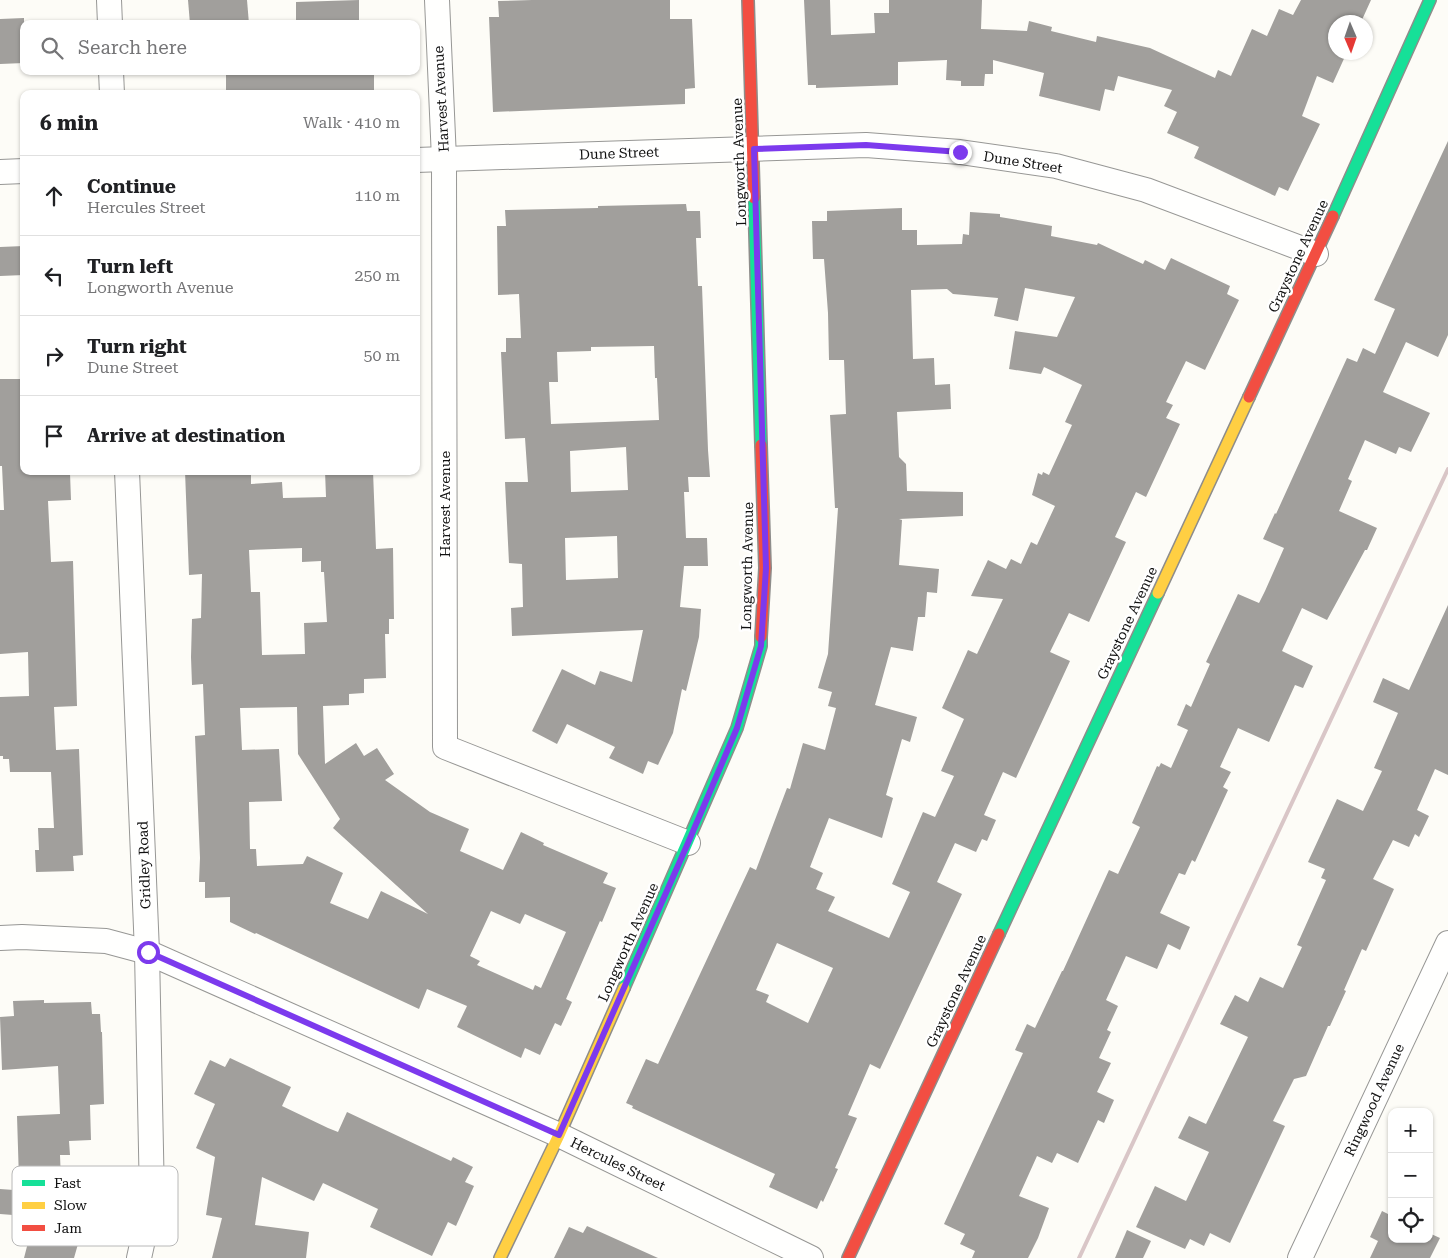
<!DOCTYPE html>
<meta charset="utf-8">
<style>
:root{--surface:#fff;--page:#f2f2f2;--text:#202124;--muted:#757577;--line:#e0e0e0}
body{margin:0;font-family:"Roboto Serif",serif;background:var(--page);color:var(--text)}
.controls{position:absolute;right:15px;bottom:15px;display:grid;overflow:hidden;border-radius:10px;box-shadow:0 1px 4px #0004}
.controls button{width:45px;height:45px;display:grid;place-items:center;padding:0;border:0;border-bottom:1px solid var(--line);background:var(--surface);color:var(--text);font:25px sans-serif}
.compass{position:absolute;left:1328px;top:15px;width:45px;height:45px;border-radius:50%;background:var(--surface);box-shadow:0 1px 4px #0004;rotate:178deg}
.stop{position:absolute;width:15px;height:15px;margin:-11px;border:4px solid #7c3aed;border-radius:50%;background:#fff}
.stop.end{background:#7c3aed;border-color:#fff;box-shadow:0 1px 5px #0008}
.list{margin:0;padding:0;list-style:none}
h2{display:flex;justify-content:space-between;align-items:center;height:65px;margin:0;padding:0 20px;font-size:21px}
h2 small{font-size:16px;font-weight:400;color:var(--muted)}
.list li{display:grid;grid-template-columns:32px 1fr auto;gap:15px;align-items:center;box-sizing:border-box;height:80px;padding:0 20px;border-top:1px solid var(--line)}
.list b{display:block;font-size:19px;white-space:nowrap}
.list p{margin:0;font-size:16px;white-space:nowrap;color:var(--muted)}
.list em{font-size:16px;font-style:normal;color:var(--muted)}
.icon{flex:none;width:28px;height:28px;fill:none;stroke:currentColor;stroke-width:2;stroke-linecap:round;stroke-linejoin:round}
.map{position:relative;flex:none;width:1448px;height:1258px;overflow:hidden}
.search{position:absolute;background:var(--surface);box-shadow:0 1px 4px #0004;left:20px;top:20px;width:400px;height:55px;display:flex;align-items:center;gap:12px;box-sizing:border-box;padding:0 18px;border-radius:10px;color:var(--muted);font-size:19px}
.panel{position:absolute;background:var(--surface);box-shadow:0 1px 4px #0004;left:20px;top:90px;width:400px;height:385px;border-radius:10px}
.map>svg:first-child{display:block}
.building{fill:#a19f9c;fill-rule:evenodd}
.lines{fill:none;stroke-linecap:round;stroke-linejoin:round}
.street-casing{stroke:#979795;stroke-width:26}
.fast-casing{stroke:#8e8d8b;stroke-width:14}
.slow-casing{stroke:#8e8d8b;stroke-width:14}
.jam-casing{stroke:#8e8d8b;stroke-width:14}
.street{stroke:#fffffe;stroke-width:24}
.fast{stroke:#16e098;stroke-width:11}
.slow{stroke:#ffcf43;stroke-width:11}
.jam{stroke:#f24e42;stroke-width:11}
.rail{stroke:#d9c6c7;stroke-width:4}
.route{stroke:#7c3aed;stroke-width:6}
.labels{text-anchor:middle;dominant-baseline:central;stroke-width:5;stroke-linejoin:round;paint-order:stroke}
.street-label{font-size:14px;fill:#111;stroke:#fff}
.key{fill:#fff;stroke:#b8b8b8;stroke-width:1}
.key-label{font-size:14px;fill:#111}
</style>
<div class="map">
<svg width="1448" height="1258" viewBox="0 0 1448 1258">
<rect width="100%" height="100%" fill="#fdfcf7"/>
<g class="building">
<polygon points="188,0 247,0 249,24 190,24"/>
<polygon points="359,0 359,24 296,24 296,2"/>
<polygon points="532,0 670,0 670,19 692,19 695,88 685,89 685,104 493,112 489,17 499,17 498,1"/>
<polygon points="804,0 830,0 831,35 875,33 874,13 889,13 889,0 982,0 981,29 1027,31 1029,21 1052,27 1051,31 1096,42 1097,36 1150,48 1215,78 1218,70 1231,76 1252,29 1267,36 1279,9 1293,15 1301,0 1371,0 1361,22 1336,22 1336,52 1347,52 1333,83 1317,76 1302,116 1320,124 1288,191 1279,187 1275,196 1194,158 1199,147 1167,133 1177,112 1164,106 1172,90 1118,76 1114,91 1105,89 1100,111 1039,96 1044,73 993,60 993,74 985,74 984,86 961,86 961,81 946,80 947,60 898,62 898,85 816,88 816,85 808,85"/>
<polygon points="24,18 24,63 0,64 0,19"/>
<polygon points="276,71 299,71 299,73 374,71 374,94 226,94 226,75 276,73"/>
<polygon points="1448,141 1448,335 1438,357 1406,342 1383,392 1430,413 1411,452 1399,447 1396,454 1365,440 1348,479 1352,481 1339,511 1377,528 1367,550 1365,550 1327,620 1302,608 1282,651 1313,666 1303,688 1295,685 1269,742 1238,728 1220,767 1231,772 1223,787 1228,790 1195,862 1192,860 1185,875 1179,873 1160,913 1190,927 1180,950 1168,944 1157,969 1126,956 1106,1000 1118,1006 1107,1030 1111,1032 1099,1058 1111,1063 1097,1092 1114,1100 1104,1123 1098,1120 1078,1163 1057,1153 1052,1163 1037,1156 1019,1196 1049,1208 1038,1238 1028,1258 972,1258 975,1251 960,1244 965,1234 944,1224 1023,1053 1015,1050 1027,1024 1035,1028 1062,971 1063,971 1109,870 1118,874 1140,827 1132,823 1157,766 1159,767 1161,763 1171,768 1188,730 1177,725 1186,704 1191,707 1210,664 1206,662 1238,594 1259,603 1265,591 1284,548 1263,539 1275,513 1276,514 1347,358 1357,362 1363,348 1375,354 1395,309 1374,300"/>
<path d="M686,204L687,211H700L701,238H696L698,286H702L708,450L710,477H688L689,492H684L686,538H707L708,566H684L680,607L701,609L699,637L686,691L682,689L673,733L658,765L648,761L643,774L609,758L615,747L567,724L557,744L532,731L562,669L595,685L600,671L632,682L643,630L512,636L511,608L523,607L522,564L509,563L505,482H528L525,438L505,439L501,352H506V338H521L519,294L498,295L497,226H506L505,210L598,208V206ZM654,346L655,378H657L659,420L551,424L549,382H558L557,352L591,351V347ZM626,447L628,490L571,492L570,451ZM617,536L618,578L566,580L565,538Z"/>
<path d="M902,208V230H917V245L962,244L963,234L969,235L970,212L1000,214V217L1052,226L1051,236L1097,245L1098,243L1143,264L1145,260L1165,270L1171,258L1230,286L1227,294L1239,300L1205,370L1186,361L1166,402L1173,405L1166,418L1180,424L1146,497L1136,492L1115,537L1126,542L1089,622L1069,613L1050,652L1070,661L1016,778L1003,772L984,815L996,820L987,841L982,839L976,852L955,843L937,882L962,894L880,1069L870,1064L848,1115L857,1118L835,1168L838,1169L823,1202L821,1200L817,1209L769,1187L775,1174L632,1108L633,1106L626,1103L646,1059L658,1064L750,867L756,870L787,788L790,789L803,743L825,750L836,708L828,706L832,692L818,688L828,654L838,508H835L830,415L846,414L844,360H829L828,313L824,259H813L812,221H827V211ZM1025,288L1075,297L1057,337L1015,331L1009,369L1041,374L1044,367L1082,385L1065,422L1072,425L1049,475L1043,472L1042,475L1038,473L1032,495L1055,506L1037,545L1031,542L1021,564L1011,559L1006,569L988,560L971,596L1003,599L977,654L968,650L942,708L964,719L941,771L954,776L935,817L923,812L892,884L910,892L889,938L828,911L835,897L816,889L823,873L810,867L829,818L882,838L893,798L886,795L902,739L910,742L917,717L875,705L891,647L913,651L918,617H925L927,592L937,593L939,569L899,565L902,520L899,519L963,516V492L907,491L906,464L899,457L897,412L951,409L950,384L935,385L934,358L913,359L911,290L947,289L953,294L998,298L994,316L1018,321ZM777,943L833,968L808,1023L766,1002L769,995L756,990Z"/>
<polygon points="24,246 24,275 0,276 0,247"/>
<polygon points="0,379 24,379 24,471 44,471 44,474 70,473 71,500 48,501 51,562 73,561 77,706 54,707 56,750 79,749 83,855 73,856 74,871 36,872 35,850 39,850 38,828 54,828 51,772 10,772 9,759 3,759 3,756 0,756 0,697 29,696 28,652 0,654 0,510 4,510 2,466 0,466"/>
<path d="M185,471H251V484L282,482L283,498L326,497L325,471H373L376,549L393,548L394,619H389V634H385L386,678L364,679V693L349,694V705L323,706L325,764L356,743L364,756L377,748L394,774L385,780L430,812L469,829L460,851L503,870L521,832L544,843L543,845L608,873L603,883L616,888L602,922L600,921L566,999L572,1002L561,1026L555,1023L540,1055L525,1048L521,1058L457,1027L467,1006L427,989L419,1009L256,933L255,934L230,922V897L205,898V882H199L200,858L195,736L205,735L203,684L192,685L191,657L192,619L201,618L202,574L189,575ZM302,548V562L321,561V572H324L327,622L304,623L305,654L262,655L260,592H251L249,550ZM297,707L298,754L340,819L333,828L428,914L381,891L368,919L330,903L343,873L307,856L303,864L257,866L256,849H250L249,802L282,801L279,749L242,750L240,708ZM491,911L520,924L525,914L566,932L541,988L535,985L533,990L477,965L480,961L470,956Z"/>
<polygon points="1448,605 1448,775 1435,769 1417,810 1429,816 1419,837 1415,834 1409,847 1393,840 1373,879 1394,889 1366,951 1362,949 1344,990 1346,991 1330,1026 1328,1026 1306,1076 1294,1079 1273,1121 1285,1126 1230,1243 1210,1233 1204,1246 1190,1239 1185,1249 1136,1227 1155,1186 1186,1201 1209,1152 1178,1138 1189,1116 1206,1124 1248,1037 1220,1024 1235,995 1248,1002 1260,977 1283,988 1302,947 1297,945 1326,880 1321,878 1325,869 1308,862 1337,799 1363,811 1382,771 1374,768 1398,713 1373,702 1383,678 1409,690"/>
<polygon points="44,1000 44,1003 91,1002 92,1014 100,1014 101,1032 102,1032 104,1104 90,1105 91,1140 69,1141 70,1155 60,1155 62,1207 84,1209 82,1237 80,1237 74,1258 24,1258 32,1227 12,1225 13,1215 0,1214 0,1189 14,1190 15,1180 19,1180 17,1116 60,1114 58,1066 2,1070 0,1017 14,1016 13,1001"/>
<polygon points="230,1058 291,1087 282,1106 328,1128 338,1132 347,1112 451,1161 453,1157 473,1167 465,1182 474,1186 456,1226 448,1222 432,1256 370,1227 378,1209 323,1183 314,1201 262,1177 255,1225 309,1232 306,1258 212,1258 222,1218 206,1215 215,1157 196,1148 215,1104 194,1094 210,1060 225,1067"/>
<polygon points="1382,1211 1392,1216 1392,1239 1429,1239 1429,1233 1440,1238 1430,1258 1370,1258 1378,1241 1370,1237"/>
<polygon points="587,1226 658,1258 554,1258 569,1227 583,1233"/>
<polygon points="1127,1230 1151,1241 1143,1258 1115,1258"/>
</g>
<g class="lines">
<g class="street-casing">
<g id="street">
<polyline points="109,0 110,24"/>
<polyline points="437,0 444,159 445,747 688,843"/>
<polyline points="111,71 112,94"/>
<polyline points="416,160 866,145 960,152 1056,166 1146,190 1316,254"/>
<polyline points="0,172 24,171"/>
<polyline points="127,471 147,952 152,1199 139,1258"/>
<polyline points="0,938 22,937 106,941 147,952 559,1135 811,1258"/>
<polyline points="1300,1258 1448,943"/>
</g>
</g>
<g class="fast-casing">
<g id="fast">
<polyline points="754,198 761,445"/>
<polyline points="1333,216 1430,0"/>
<polyline points="999,934 1158,593"/>
<polyline points="624,988 737,728 761,646 761,637"/>
</g>
</g>
<g class="slow-casing">
<g id="slow">
<polyline points="1158,593 1249,397"/>
<polyline points="500,1258 559,1135 624,988"/>
</g>
</g>
<g class="jam-casing">
<g id="jam">
<polyline points="748,0 754,198"/>
<polyline points="1249,397 1333,216"/>
<polyline points="761,445 765,568 761,637"/>
<polyline points="848,1258 999,934"/>
</g>
</g>
<use href="#street" class="street"/>
<use href="#fast" class="fast"/>
<use href="#slow" class="slow"/>
<use href="#jam" class="jam"/>
<polyline class="rail" points="1079,1258 1448,469"/>
</g>
<g class="lines">
<polyline class="route" points="148,952 559,1135 688,843 737,728 761,646 766,568 754,149 866,145 960,152"/>
</g>
<g class="labels">
<g class="street-label">
<text transform="translate(441 99) rotate(-93)">Harvest Avenue</text>
<text transform="translate(619 153) rotate(-2)">Dune Street</text>
<text transform="translate(739 162) rotate(-92)">Longworth Avenue</text>
<text transform="translate(1023 162) rotate(9)">Dune Street</text>
<text transform="translate(1298 256) rotate(-65)">Graystone Avenue</text>
<text transform="translate(445 504) rotate(-90)">Harvest Avenue</text>
<text transform="translate(747 566) rotate(-89)">Longworth Avenue</text>
<text transform="translate(1127 623) rotate(-65)">Graystone Avenue</text>
<text transform="translate(144 865) rotate(-92)">Gridley Road</text>
<text transform="translate(628 942) rotate(-66)">Longworth Avenue</text>
<text transform="translate(956 991) rotate(-65)">Graystone Avenue</text>
<text transform="translate(1374 1100) rotate(-65)">Ringwood Avenue</text>
<text transform="translate(618 1164) rotate(26)">Hercules Street</text>
</g>
</g>
<rect x="12" y="1166" width="166" height="80" rx="8" class="key"/>
<rect x="22" y="1180" width="23" height="6" fill="#16e098"/>
<rect x="22" y="1202" width="23" height="7" fill="#ffcf43"/>
<rect x="22" y="1225" width="23" height="6" fill="#f24e42"/>
<g class="key-label">
<text x="54" y="1188">Fast</text>
<text x="54" y="1210">Slow</text>
<text x="54" y="1233">Jam</text>
</g>
</svg>
<div class="controls">
<button>+</button>
<button>−</button>
<button><svg class="icon" aria-label="locate" viewBox="0 0 24 24"><circle cx="12" cy="12" r="6"/><path d="M12 2v4M12 18v4M2 12h4M18 12h4"/></svg></button>
</div>
<svg class="compass" viewBox="-18 -18 36 36"><path d="M0-13l5 13h-10z" fill="#e53935"/><path d="M0 13l5-13h-10z" fill="#757577"/></svg>
<div class="stop" style="left:148px;top:952px"></div>
<div class="stop end" style="left:960px;top:152px"></div>
<div class="search"><svg class="icon" aria-label="search" viewBox="0 0 24 24"><circle cx="10" cy="10" r="6"/><path d="M15 15l6 6"/></svg>Search here</div>
<section class="panel">
<h2>6 min<small>Walk · 410 m</small></h2>
<ul class="list">
<li><svg class="icon" aria-label="ahead" viewBox="0 0 24 24"><path d="M12 20V5M6 11l6-6 6 6"/></svg><div><b>Continue</b><p>Hercules Street</p></div><em>110 m</em></li>
<li><svg class="icon" aria-label="left" viewBox="0 0 24 24"><path d="M17 20v-9H6M10 6l-5 5 5 5"/></svg><div><b>Turn left</b><p>Longworth Avenue</p></div><em>250 m</em></li>
<li><svg class="icon" aria-label="right" viewBox="0 0 24 24"><path d="M7 20v-9h11M14 6l5 5-5 5"/></svg><div><b>Turn right</b><p>Dune Street</p></div><em>50 m</em></li>
<li><svg class="icon" aria-label="arrive" viewBox="0 0 24 24"><path d="M6 21V4h12l-3 4 3 4H6"/></svg><div><b>Arrive at destination</b></div></li>
</ul>
</section>
</div>
